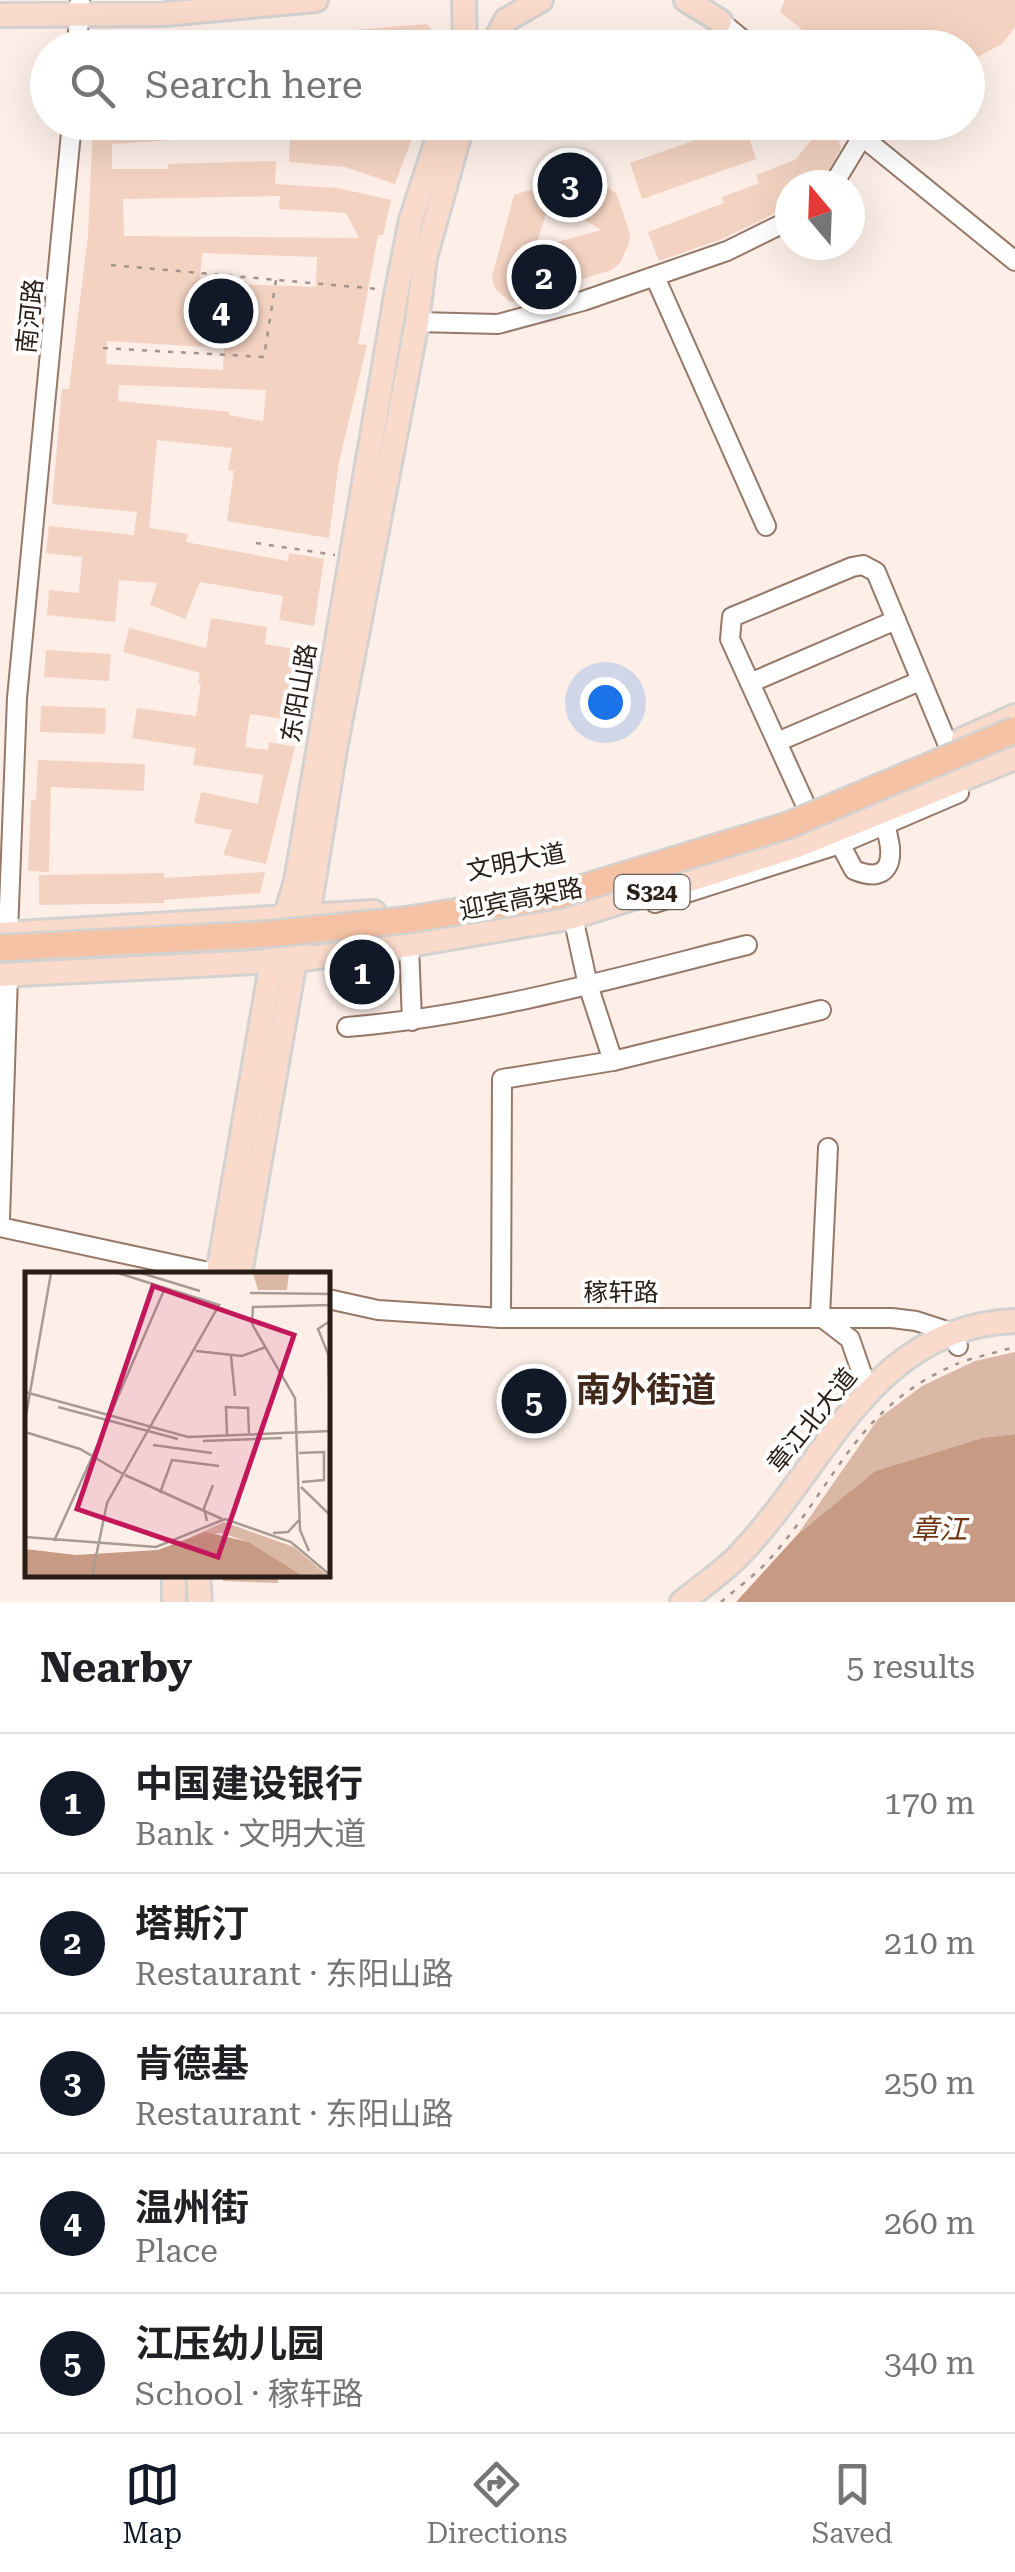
<!DOCTYPE html>
<meta charset="utf-8">
<style>
:root{--surface:#fff;--page:#f6f6f6;--text:#202124;--muted:#757577;--line:#e0e0e0;--accent:#111827}
body{margin:0;font-family:"Roboto Serif","Noto Sans SC",serif;background:var(--page);color:var(--text)}
.compass{position:absolute;left:775px;top:170px;width:90px;height:90px;border-radius:50%;background:var(--surface);box-shadow:0 10px 40px #0002;rotate:341deg}
.you{position:absolute;left:605px;top:702px;width:35px;height:35px;margin:-25px;border:8px solid #fff;border-radius:50%;background:#1a73e8;box-shadow:0 0 0 15px #1a73e833}
.badge{display:grid;place-items:center;width:65px;height:65px;border-radius:50%;background:var(--accent);color:#fff;font-size:32px;font-weight:700}
.pin{position:absolute;translate:-50% -50%;border:5px solid #fff;box-shadow:0 2px 10px #0006}
.list{margin:0;padding:0;list-style:none}
h2{display:flex;justify-content:space-between;align-items:center;height:130px;margin:0;padding:0 40px;font-size:42px}
h2 small{font-size:32px;font-weight:400;color:var(--muted)}
.list li{display:grid;grid-template-columns:65px 1fr auto;gap:30px;align-items:center;box-sizing:border-box;height:140px;padding:0 40px;border-top:2px solid var(--line)}
.list b{display:block;font-size:38px;white-space:nowrap}
.list p{margin:0;font-size:32px;white-space:nowrap;color:var(--muted)}
.list em{font-size:32px;font-style:normal;color:var(--muted)}
.icon{flex:none;width:55px;height:55px;fill:none;stroke:currentColor;stroke-width:2;stroke-linecap:round;stroke-linejoin:round}
.map{position:relative;flex:none;width:1015px;height:1602px;overflow:hidden}
.search{position:absolute;background:var(--surface);box-shadow:0 10px 40px #0002;left:30px;right:30px;top:30px;height:110px;display:flex;align-items:center;gap:25px;box-sizing:border-box;padding:0 35px;border-radius:55px;color:var(--muted);font-size:38px}
.sheet{height:830px;background:var(--surface)}
nav{display:flex;justify-content:space-around;align-items:center;box-sizing:border-box;height:140px;border-top:2px solid var(--line);background:var(--surface);font-size:28px;color:var(--muted)}
nav a{display:grid;justify-items:center;gap:5px}
nav .on{color:var(--accent)}
.map>svg:first-child{display:block}
.green{fill:#dbb7a5}
.water{fill:#c69a83}
.building{fill:#f3d2c1;fill-rule:evenodd}
.lines{fill:none;stroke-linecap:round;stroke-linejoin:round}
.minor-casing{stroke:#967868;stroke-width:22}
.major-casing{stroke:#d4d2d1;stroke-width:28}
.path{stroke:#a1948d;stroke-width:2.5;stroke-dasharray:5 8;stroke-linecap:butt}
.minor{stroke:#fff;stroke-width:18}
.major{stroke:#fadaca;stroke-width:22}
.highway-bridge-casing{stroke:#d4d2d1;stroke-width:30;stroke-linecap:butt}
.highway-bridge{stroke:#f6c2a6;stroke-width:25}
.labels{text-anchor:middle;dominant-baseline:central;stroke-width:8;stroke-linejoin:round;paint-order:stroke}
.shield{fill:#fff;stroke:#69615d;stroke-width:2.5}
.shield-label{font-size:22px;font-weight:bold;fill:#291d17}
.street-label{font-size:25px;fill:#291d17;stroke:#fff}
.water-label{font-size:28px;font-style:italic;fill:#6d3511;stroke:#fff}
.district-label{font-size:35px;font-weight:bold;fill:#41281a;stroke:#fff}
.inset-road{fill:none;stroke:#a89b94;stroke-width:2.5}
.view{fill:#c2185b;fill-opacity:0.15;stroke:#c2185b;stroke-width:5}
.inset-edge{fill:none;stroke:#291d17;stroke-width:5}
</style>
<div class="map">
<svg width="1015" height="1602" viewBox="0 0 1015 1602">
<rect width="100%" height="100%" fill="#fdefe8"/>
<g class="green">
<polygon points="1015,1352 1015,1434 982,1438 875,1471 798,1534 878,1419 922,1386 975,1361"/>
<polygon points="222,1575 222,1574 278,1575 278,1583 223,1581"/>
</g>
<polygon class="water" points="1015,1434 1015,1602 736,1602 798,1534 875,1471 982,1438"/>
<g class="building">
<polygon points="785,0 1015,0 1015,27 1002,44 968,62 968,48 825,48 780,12"/>
<polygon points="427,24 446,48 319,48 318,33"/>
<path d="M93,122H266V134L112,144V169H168V164L276,161L275,184L338,188L391,200L383,235H378L358,344L367,345L339,462L329,538L227,521L234,471L228,470L232,448L157,440L149,528L188,534L186,542L288,561L289,553L324,559L314,626L279,620L283,596L200,582L185,619L150,605L157,583L119,580L115,622L47,615L49,590L79,593L82,557L46,553L49,526L134,535L137,512L52,504L62,389H69L88,235ZM280,196L279,209L346,213L359,238L124,236L123,199ZM202,253L317,257L316,287L200,283ZM107,341L224,348L223,370L106,364ZM119,385L266,390L263,421L229,415L230,412L118,401Z"/>
<polygon points="365,122 418,122 395,184 345,167 289,162 290,134 360,140"/>
<polygon points="744,123 756,159 642,199 630,163"/>
<polygon points="822,127 839,141 841,148 821,185 790,185 790,206 722,239 659,261 648,232 724,203 722,197 759,183 756,175 795,160"/>
<path d="M608,188L616,193L630,233L629,243L620,263L611,270L511,302L495,289L492,277L514,195L526,191ZM546,214L576,215L601,230L535,248Z"/>
<polygon points="211,618 267,627 265,644 312,652 298,721 250,714 245,747 268,750 269,742 295,747 266,864 223,855 232,830 194,823 201,792 258,804 263,775 193,765 196,748 132,738 137,708 196,716 201,684 198,683 200,673 123,652 129,628 206,648"/>
<polygon points="46,650 111,654 109,681 44,677"/>
<polygon points="41,706 106,708 105,734 40,732"/>
<polygon points="38,760 145,764 144,791 51,787 49,872 28,871 31,800 36,800"/>
<polygon points="265,872 260,893 164,900 164,903 39,905 39,875 164,873 164,878"/>
</g>
<g class="lines">
<g class="minor-casing">
<g id="minor">
<polyline points="720,21 753,48"/>
<polyline points="77,48 80,0"/>
<polyline points="844,122 1015,261"/>
<polyline points="833,185 862,137"/>
<polyline points="655,277 766,526"/>
<polyline points="417,322 498,324 583,301 727,251 790,220"/>
<polyline points="750,683 896,620"/>
<polyline points="777,742 920,681"/>
<polyline points="806,806 730,639 732,617 852,567 863,565 876,572 948,745"/>
<path d="M840,844L854,870C895,887 895,851 884,824"/>
<polyline points="655,903 840,844 959,793"/>
<polyline points="573,917 588,985 613,1061"/>
<polyline points="8,933 17,698 72,122"/>
<polyline points="409,945 412,1021"/>
<path d="M347,1027C482,1016 615,978 747,945"/>
<polyline points="828,1148 820,1316 850,1339 868,1391"/>
<polyline points="0,1219 8,975"/>
<polyline points="0,1227 218,1274"/>
<polyline points="328,1299 378,1310 501,1318 892,1318 916,1321 953,1333 958,1346"/>
<polyline points="501,1318 502,1079 613,1061 821,1010"/>
</g>
</g>
<g class="major-casing">
<g id="major">
<polyline points="464,0 465,48"/>
<polyline points="686,0 720,21"/>
<polyline points="0,15 164,14 316,0"/>
<polyline points="491,48 506,20 541,0"/>
<polyline points="963,739 1015,716"/>
<polyline points="0,934 374,912"/>
<polyline points="0,975 295,960 409,945 573,917 797,846 1015,758"/>
<polyline points="218,1274 272,961 296,881 397,290 411,220 443,122"/>
<polyline points="240,1274 295,960 308,916 335,749 417,322 425,258 463,122"/>
<polyline points="198,1574 200,1602"/>
<polyline points="174,1602 174,1574"/>
<path d="M682,1602C702,1586 725,1571 742,1552C827,1463 872,1326 1015,1321"/>
</g>
</g>
<g class="path">
<polyline points="111,265 378,289"/>
<polyline points="103,348 264,357 276,280"/>
<polyline points="256,543 335,555"/>
<polyline points="967,1360 1015,1347"/>
<path d="M721,1602C736,1589 754,1576 768,1561C837,1484 855,1406 959,1363"/>
</g>
<use href="#minor" class="minor"/>
<use href="#major" class="major"/>
<g class="highway-bridge-casing">
<polyline id="highway-bridge" points="0,948 269,934 406,920 559,895 789,825 1015,730"/>
</g>
<use href="#highway-bridge" class="highway-bridge"/>
</g>
<g class="labels">
<rect class="shield" x="614.5" y="875" width="75" height="34" rx="8"/>
<g class="shield-label">
<text x="652" y="892">S324</text>
</g>
<g class="street-label">
<text transform="translate(30 316) rotate(-84)">南河路</text>
<text transform="translate(299 693) rotate(-80)">东阳山路</text>
<text transform="translate(516 862) rotate(-11)">文明大道</text>
<text transform="translate(521 899) rotate(-11)">迎宾高架路</text>
<text x="621" y="1292">稼轩路</text>
<text transform="translate(812 1420) rotate(-51)">章江北大道</text>
</g>
<g class="water-label">
<text x="939" y="1529">章江</text>
</g>
<g class="district-label">
<text x="646" y="1390">南外街道</text>
</g>
</g>
<g transform="translate(25 1272)">
<rect width="305" height="305" fill="#fdefe8"/>
<path d="M228,1H264L262,18H233ZM199,250L269,275L303,304H278L224,270L196,261L166,265Z" fill="#dbb7a5"/>
<path d="M180,260L224,270L278,304H0V277L51,283L133,278Z" fill="#c69a83"/>
<path class="inset-road" d="M116,1L175,19M225,21L305,22M227,52L270,126L275,258L284,279M227,52L228,35L305,33M171,79L217,84L241,75M206,84L210,124M0,120L163,165L305,159M305,133L303,82L293,57L305,49M33,135L153,167M85,143L140,16M0,149L26,1M0,160L55,177L98,202M202,163L201,135L223,136L224,161M178,169L257,166M128,173L187,181M274,181L299,180V208L277,210M100,203L197,247M276,215L305,243M135,221L147,188L194,194M182,249L179,236L188,213M248,261L263,260L274,248M0,265L131,275L200,247L266,270L305,303M29,269L83,150M67,304L82,231L194,33L93,1"/>
<path class="view" d="M128,14L269,63L193,285L52,237Z"/>
<rect width="305" height="305" class="inset-edge"/>
</g>
</svg>
<svg class="compass" viewBox="-18 -18 36 36"><path d="M0-13l5 13h-10z" fill="#e53935"/><path d="M0 13l5-13h-10z" fill="#757577"/></svg>
<div class="you"></div>
<div class="pin badge" style="left:362px;top:972px">1</div>
<div class="pin badge" style="left:544px;top:277px">2</div>
<div class="pin badge" style="left:570px;top:185px">3</div>
<div class="pin badge" style="left:221px;top:311px">4</div>
<div class="pin badge" style="left:534px;top:1401px">5</div>
<div class="search"><svg class="icon" aria-label="search" viewBox="0 0 24 24"><circle cx="10" cy="10" r="6"/><path d="M15 15l6 6"/></svg>Search here</div>
</div>
<section class="sheet">
<h2>Nearby<small>5 results</small></h2>
<ul class="list">
<li><span class="badge">1</span><div><b>中国建设银行</b><p>Bank · 文明大道</p></div><em>170 m</em></li>
<li><span class="badge">2</span><div><b>塔斯汀</b><p>Restaurant · 东阳山路</p></div><em>210 m</em></li>
<li><span class="badge">3</span><div><b>肯德基</b><p>Restaurant · 东阳山路</p></div><em>250 m</em></li>
<li><span class="badge">4</span><div><b>温州街</b><p>Place</p></div><em>260 m</em></li>
<li><span class="badge">5</span><div><b>江压幼儿园</b><p>School · 稼轩路</p></div><em>340 m</em></li>
</ul>
</section>
<nav>
<a class="on"><svg class="icon" aria-label="map" viewBox="0 0 24 24"><path d="M3 6l6-2 6 2 6-2v14l-6 2-6-2-6 2zM9 4v14M15 6v14"/></svg>Map</a>
<a><svg class="icon" aria-label="directions" viewBox="0 0 24 24"><path d="M12 3l9 9-9 9-9-9zM9 14v-3h6M13 9l2 2-2 2"/></svg>Directions</a>
<a><svg class="icon" aria-label="saved" viewBox="0 0 24 24"><path d="M7 4h10v16l-5-4-5 4z"/></svg>Saved</a>
</nav>
